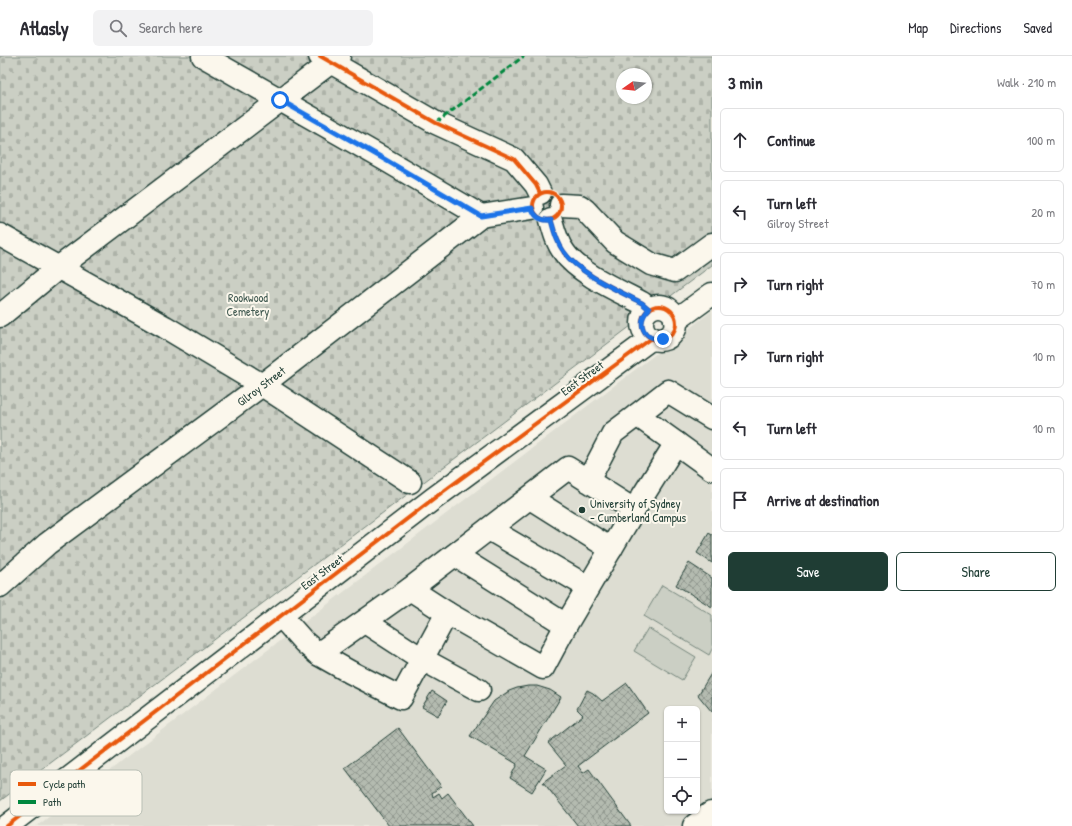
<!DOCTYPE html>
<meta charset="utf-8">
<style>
:root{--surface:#fff;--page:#f2f2f3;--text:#2b2b33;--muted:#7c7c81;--line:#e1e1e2;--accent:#1f3d34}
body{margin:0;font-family:"Patrick Hand",sans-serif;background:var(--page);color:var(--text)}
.controls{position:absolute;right:12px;bottom:12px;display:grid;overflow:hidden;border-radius:6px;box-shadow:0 1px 3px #0004}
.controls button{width:36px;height:36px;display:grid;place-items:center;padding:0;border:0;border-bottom:1px solid var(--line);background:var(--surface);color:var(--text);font:20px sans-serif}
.compass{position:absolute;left:616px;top:12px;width:36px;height:36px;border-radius:50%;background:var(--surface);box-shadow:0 1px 3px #0004;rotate:256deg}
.stop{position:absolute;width:12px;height:12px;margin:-9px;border:3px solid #1a73e8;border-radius:50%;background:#fff}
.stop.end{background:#1a73e8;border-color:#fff;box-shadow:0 1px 4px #0008}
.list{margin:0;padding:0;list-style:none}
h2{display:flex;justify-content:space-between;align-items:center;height:52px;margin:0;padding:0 16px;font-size:17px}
h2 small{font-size:13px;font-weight:400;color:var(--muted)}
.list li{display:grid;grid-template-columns:26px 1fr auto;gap:12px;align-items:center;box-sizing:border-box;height:64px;margin:0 8px 8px;padding:0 8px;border:1px solid var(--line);border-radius:6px}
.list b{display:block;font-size:15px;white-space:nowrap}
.list p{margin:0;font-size:13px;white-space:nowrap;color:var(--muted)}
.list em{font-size:13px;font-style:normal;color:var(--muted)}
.actions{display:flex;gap:8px;padding:12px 16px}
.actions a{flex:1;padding:9px 0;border:1px solid var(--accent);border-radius:6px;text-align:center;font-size:14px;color:var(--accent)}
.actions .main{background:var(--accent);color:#fff}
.icon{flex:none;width:22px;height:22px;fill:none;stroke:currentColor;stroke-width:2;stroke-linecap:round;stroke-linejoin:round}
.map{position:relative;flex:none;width:712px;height:770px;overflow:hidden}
header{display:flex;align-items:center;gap:24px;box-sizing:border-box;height:56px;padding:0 20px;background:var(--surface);border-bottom:1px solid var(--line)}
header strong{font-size:19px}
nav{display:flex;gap:22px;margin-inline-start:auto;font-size:14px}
.search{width:280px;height:36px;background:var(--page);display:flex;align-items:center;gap:10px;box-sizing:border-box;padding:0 14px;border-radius:6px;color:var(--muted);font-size:15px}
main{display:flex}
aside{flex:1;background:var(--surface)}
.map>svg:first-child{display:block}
.built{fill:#ddddd2;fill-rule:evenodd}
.cemetery{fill:url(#cemetery-stones);stroke:#75867c;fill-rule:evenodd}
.garden{fill:#cbcfc4;stroke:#75867c}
.building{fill:url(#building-cross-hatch);stroke:#1f3d34}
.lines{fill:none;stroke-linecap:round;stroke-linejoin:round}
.minor-casing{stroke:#1f3d34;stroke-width:25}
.major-casing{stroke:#1f3d34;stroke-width:25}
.minor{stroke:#fbf7ec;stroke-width:22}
.major{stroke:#fbf7ec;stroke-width:22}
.quiet{stroke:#00873e;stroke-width:3;stroke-dasharray:6 3;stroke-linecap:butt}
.cycleway-casing{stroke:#fbf7ec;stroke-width:6}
.cycleway{stroke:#e8590c;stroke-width:4}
.route{stroke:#1a73e8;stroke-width:5}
.poi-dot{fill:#1f3d34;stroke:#fbf7ec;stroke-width:1.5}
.labels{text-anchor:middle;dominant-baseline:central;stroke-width:4;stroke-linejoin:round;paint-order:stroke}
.park-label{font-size:12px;fill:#415a51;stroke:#fbf7ec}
.street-label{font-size:12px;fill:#1f3d34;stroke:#fbf7ec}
.poi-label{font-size:12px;fill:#1f3d34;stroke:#fbf7ec;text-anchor:start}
.key{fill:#fbf7ec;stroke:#b9bfb5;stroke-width:1}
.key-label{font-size:11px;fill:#1f3d34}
</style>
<header>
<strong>Atlasly</strong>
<div class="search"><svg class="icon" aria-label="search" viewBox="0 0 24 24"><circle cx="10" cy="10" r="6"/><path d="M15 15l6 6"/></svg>Search here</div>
<nav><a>Map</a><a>Directions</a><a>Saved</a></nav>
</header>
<main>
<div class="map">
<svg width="712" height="770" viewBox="0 0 712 770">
<defs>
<pattern id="cemetery-stones" width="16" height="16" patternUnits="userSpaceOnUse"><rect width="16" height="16" fill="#cbcfc4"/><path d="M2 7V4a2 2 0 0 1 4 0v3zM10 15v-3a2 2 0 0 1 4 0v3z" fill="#aeb3a9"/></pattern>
<pattern id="building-cross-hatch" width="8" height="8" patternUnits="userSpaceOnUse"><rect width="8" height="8" fill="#b4bbb0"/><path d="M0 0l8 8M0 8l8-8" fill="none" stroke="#929990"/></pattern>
</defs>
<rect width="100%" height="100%" fill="#eeece1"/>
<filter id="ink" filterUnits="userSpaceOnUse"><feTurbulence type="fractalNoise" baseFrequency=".025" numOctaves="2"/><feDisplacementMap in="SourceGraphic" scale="8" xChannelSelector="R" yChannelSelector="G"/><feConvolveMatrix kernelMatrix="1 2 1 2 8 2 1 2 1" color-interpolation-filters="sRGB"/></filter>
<g filter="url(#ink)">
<path class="built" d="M712,255V770H37ZM667,653H697V755H667Z"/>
<path class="cemetery" d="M0,0H712V209L0,745ZM622,18H646V42H622Z"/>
<g class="garden">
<polygon points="662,529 712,559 712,593 709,599 644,560"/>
<polygon points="648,572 696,601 682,624 634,595"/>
</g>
<g class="building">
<polygon points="709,477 712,479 712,507 697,497"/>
<polygon points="689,507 712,522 712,551 676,529"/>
<polygon points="712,616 712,656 698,639"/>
<polygon points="627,627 648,657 578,710 583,717 589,713 631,770 578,770 543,726 566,709 548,687 583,659 577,653 587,634 593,637 602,645"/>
<polygon points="528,630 537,630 550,634 561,641 525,700 546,713 532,736 510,722 517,708 470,680 494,645 509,635 517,632"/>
<polygon points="432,635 447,645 438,660 422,651"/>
<polygon points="398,672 441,730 432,737 433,741 439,737 442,742 448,737 473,770 389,770 345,712"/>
</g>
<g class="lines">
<g class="minor-casing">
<g id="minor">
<polyline points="203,0 384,103 481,160"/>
<polyline points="320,0 436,67 514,103 536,129 540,137"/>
<polyline points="561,149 580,150 585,154 615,186 651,208 675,215 712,188"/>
<path d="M551,164C554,175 557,187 564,196C578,217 619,235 642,247L649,253"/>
<polyline points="0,179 165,271 262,329 410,426"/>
<polyline points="0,260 58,212 339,0"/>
<polyline points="637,359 668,335 712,362"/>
<polyline points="676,387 712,413"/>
<polyline points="530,442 611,493"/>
<polyline points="489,473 588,531"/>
<polyline points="455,499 566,569 634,454"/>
<path id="s1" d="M0,530L47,488L262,329L481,160L532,152"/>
<polyline points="410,533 447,557"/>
<polyline points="281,560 304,586 318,598 410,533 568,412 634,454 676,387 637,359 613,377 588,425"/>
<polyline points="365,566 422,603 479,634"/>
<polyline points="318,598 350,616 401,642 447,557 543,612 566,569"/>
<polyline points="694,770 711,757 712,759"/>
</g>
</g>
<g class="major-casing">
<g id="major">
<circle cx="659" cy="267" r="17"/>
<polyline points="675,265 712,238"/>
<polyline points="7,770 433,443 652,282"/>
</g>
</g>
<use href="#minor" class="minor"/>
<use href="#major" class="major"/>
<polyline class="quiet" points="436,67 524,0"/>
<g class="cycleway-casing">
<g id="cycleway">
<polyline points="320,0 436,67 514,103 536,129 540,137"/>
<circle cx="547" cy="150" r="14"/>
<path d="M551,164C554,175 557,187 564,196C578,217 619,235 642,247L649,253"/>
<circle cx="659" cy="267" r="17"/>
<polyline points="7,770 433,443 652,282"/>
</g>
</g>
<use href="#cycleway" class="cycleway"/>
</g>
</g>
<g class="lines" filter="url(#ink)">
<path class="route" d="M280,44L384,103L481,160L532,152C535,162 542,165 551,164C554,175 557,187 564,196C578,217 619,235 642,247L649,253C635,267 644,285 663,283"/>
</g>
<circle class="poi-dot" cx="582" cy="454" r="4"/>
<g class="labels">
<g class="park-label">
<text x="248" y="241">Rookwood<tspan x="248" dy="14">Cemetery</tspan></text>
</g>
<g class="street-label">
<text transform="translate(582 322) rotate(-36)">East Street</text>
<text stroke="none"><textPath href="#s1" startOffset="329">Gilroy Street</textPath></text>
<text transform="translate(322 516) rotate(-37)">East Street</text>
</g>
<g class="poi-label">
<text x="590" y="447">University of Sydney<tspan x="590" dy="14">- Cumberland Campus</tspan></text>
</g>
</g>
<rect x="10" y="714" width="132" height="46" rx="6" class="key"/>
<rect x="18" y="726" width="18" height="4" fill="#e8590c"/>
<rect x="18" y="744" width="18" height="4" fill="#00873e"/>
<g class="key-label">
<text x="43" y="732">Cycle path</text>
<text x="43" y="750">Path</text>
</g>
</svg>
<div class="controls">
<button>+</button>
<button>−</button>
<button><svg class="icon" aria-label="locate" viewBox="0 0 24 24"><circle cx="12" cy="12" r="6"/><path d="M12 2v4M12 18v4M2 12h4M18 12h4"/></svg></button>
</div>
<svg class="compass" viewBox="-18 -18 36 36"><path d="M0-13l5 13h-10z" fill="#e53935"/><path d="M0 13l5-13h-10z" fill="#7c7c81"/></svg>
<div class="stop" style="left:280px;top:44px"></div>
<div class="stop end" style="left:663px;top:283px"></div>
</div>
<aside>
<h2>3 min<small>Walk · 210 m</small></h2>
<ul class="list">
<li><svg class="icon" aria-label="ahead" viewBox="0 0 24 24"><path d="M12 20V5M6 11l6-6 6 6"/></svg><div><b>Continue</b></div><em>100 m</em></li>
<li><svg class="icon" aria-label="left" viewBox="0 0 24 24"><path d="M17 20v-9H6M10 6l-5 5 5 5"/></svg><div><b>Turn left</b><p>Gilroy Street</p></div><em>20 m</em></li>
<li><svg class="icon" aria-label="right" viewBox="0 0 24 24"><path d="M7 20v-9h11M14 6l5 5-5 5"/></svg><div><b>Turn right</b></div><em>70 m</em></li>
<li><svg class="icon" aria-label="right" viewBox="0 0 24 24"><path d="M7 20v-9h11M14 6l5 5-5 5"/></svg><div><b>Turn right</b></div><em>10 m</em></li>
<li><svg class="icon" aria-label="left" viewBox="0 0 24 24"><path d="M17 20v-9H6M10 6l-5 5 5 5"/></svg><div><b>Turn left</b></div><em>10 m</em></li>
<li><svg class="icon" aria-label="arrive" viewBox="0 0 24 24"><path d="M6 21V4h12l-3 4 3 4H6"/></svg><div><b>Arrive at destination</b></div></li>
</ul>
<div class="actions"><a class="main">Save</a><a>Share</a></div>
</aside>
</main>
